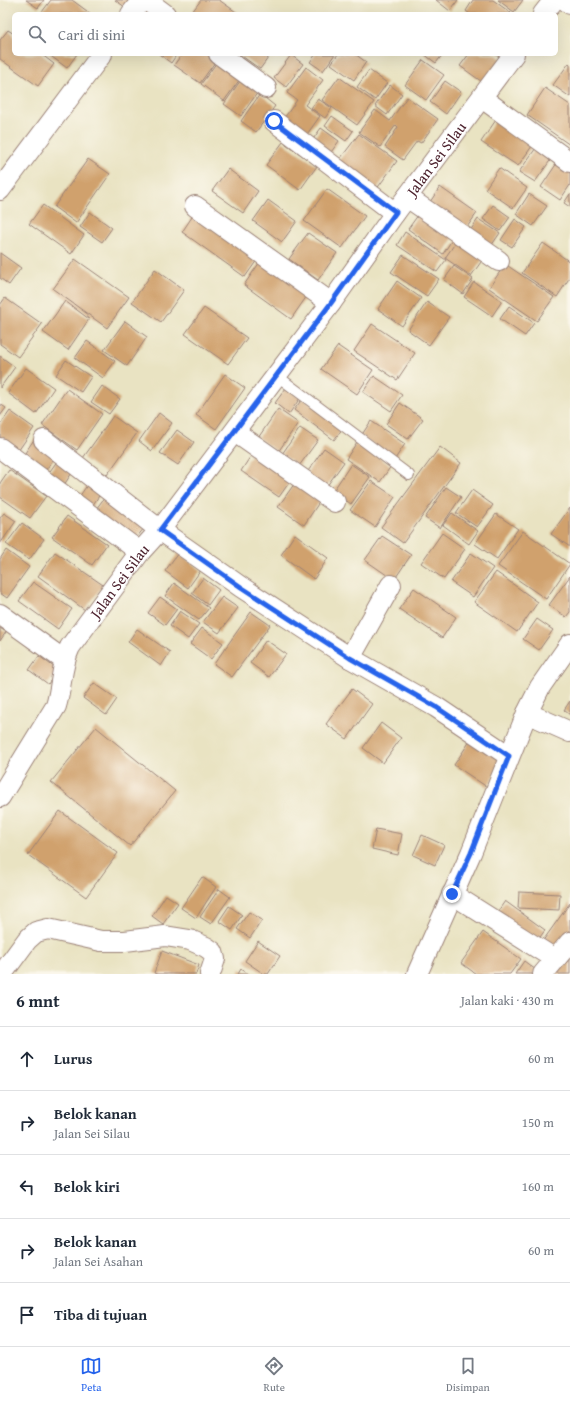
<!DOCTYPE html>
<html lang="id">
<meta charset="utf-8">
<style>
:root{--surface:#fff;--page:#f2f2f3;--text:#1f2937;--muted:#747a83;--line:#e0e1e3;--accent:#2563eb}
body{margin:0;font-family:"Gentium Book Plus",serif;background:var(--page);color:var(--text)}
.stop{position:absolute;width:12px;height:12px;margin:-9px;border:3px solid #2563eb;border-radius:50%;background:#fff}
.stop.end{background:#2563eb;border-color:#fff;box-shadow:0 1px 4px #0008}
.list{margin:0;padding:0;list-style:none}
h2{display:flex;justify-content:space-between;align-items:center;height:52px;margin:0;padding:0 16px;font-size:17px}
h2 small{font-size:13px;font-weight:400;color:var(--muted)}
.list li{display:grid;grid-template-columns:26px 1fr auto;gap:12px;align-items:center;box-sizing:border-box;height:64px;padding:0 16px;border-top:1px solid var(--line)}
.list b{display:block;font-size:15px;white-space:nowrap}
.list p{margin:0;font-size:13px;white-space:nowrap;color:var(--muted)}
.list em{font-size:13px;font-style:normal;color:var(--muted)}
.icon{flex:none;width:22px;height:22px;fill:none;stroke:currentColor;stroke-width:2;stroke-linecap:round;stroke-linejoin:round}
.map{position:relative;flex:none;width:570px;height:974px;overflow:hidden}
.search{position:absolute;background:var(--surface);box-shadow:0 4px 16px #0002;left:12px;right:12px;top:12px;height:44px;display:flex;align-items:center;gap:10px;box-sizing:border-box;padding:0 14px;border-radius:6px;color:var(--muted);font-size:15px}
.sheet{height:372px;background:var(--surface)}
nav{display:flex;justify-content:space-around;align-items:center;box-sizing:border-box;height:56px;border-top:1px solid var(--line);background:var(--surface);font-size:11px;color:var(--muted)}
nav a{display:grid;justify-items:center;gap:2px}
nav .on{color:var(--accent)}
.map>svg:first-child{display:block}
.building{fill:#d0a16d}
.lines{fill:none;stroke-linecap:round;stroke-linejoin:round}
.lane-casing{stroke:#9a8176;stroke-width:12}
.street-casing{stroke:#9a8176;stroke-width:22}
.lane{stroke:#fff;stroke-width:10}
.street{stroke:#fff;stroke-width:20}
.route{stroke:#2563eb;stroke-width:5}
.labels{text-anchor:middle;dominant-baseline:central;stroke-width:3;stroke-linejoin:round;paint-order:stroke}
.street-label{font-size:15px;fill:#4a1f2b;stroke:#fbf7ec}
</style>
<div class="map">
<svg width="570" height="974" viewBox="0 0 570 974">
<rect width="100%" height="100%" fill="#fbf7ec"/>
<filter id="ink" filterUnits="userSpaceOnUse"><feTurbulence type="fractalNoise" baseFrequency=".025" numOctaves="2"/><feDisplacementMap in="SourceGraphic" scale="8" xChannelSelector="R" yChannelSelector="G"/><feConvolveMatrix kernelMatrix="1 2 1 2 8 2 1 2 1" color-interpolation-filters="sRGB"/></filter>
<filter id="wash" filterUnits="userSpaceOnUse"><feTurbulence type="fractalNoise" baseFrequency=".012" numOctaves="4" result="noise"/><feDisplacementMap in="SourceGraphic" scale="16" xChannelSelector="R" yChannelSelector="G"/><feGaussianBlur stdDeviation="0.9" result="paint"/><feColorMatrix in="noise" values="0 0 0 0 0 0 0 0 0 0 0 0 0 0 0 0 0 1.4 0 .05"/><feComposite in="paint" operator="in"/></filter>
<g filter="url(#wash)">
<rect width="100%" height="100%" fill="#e9e3c2"/>
<g id="blocks">
<g class="building">
<polygon points="26,0 44,0 38,8"/>
<polygon points="51,0 72,0 91,14 44,14 42,12"/>
<polygon points="115,0 130,0 125,7"/>
<polygon points="201,0 219,0 239,14 194,14 192,12"/>
<polygon points="436,0 458,0 450,11"/>
<polygon points="473,0 493,0 511,13 510,14 470,14 466,11"/>
<polygon points="498,0 523,0 514,12"/>
<polygon points="8,30 14,34 14,54 41,54 54,64 38,86 0,59 0,40"/>
<polygon points="48,54 77,54 67,68"/>
<polygon points="159,54 177,54 171,63"/>
<polygon points="182,54 212,54 218,58 200,83 174,65"/>
<polygon points="239,54 271,54 260,69"/>
<polygon points="316,54 335,54 323,71 310,62"/>
<polygon points="338,54 355,54 366,62 354,80 331,64"/>
<polygon points="424,54 443,54 436,63"/>
<polygon points="469,54 495,54 503,60 485,84 460,66"/>
<polygon points="291,55 303,64 286,87 274,78"/>
<polygon points="220,58 243,75 224,101 201,84"/>
<polygon points="423,60 444,75 426,100 405,85"/>
<polygon points="569,63 570,64 570,97 553,85"/>
<polygon points="306,67 323,80 305,105 320,116 305,137 282,121 297,100 287,93"/>
<polygon points="369,70 387,83 375,100 357,87"/>
<polygon points="243,77 260,89 241,116 224,104"/>
<polygon points="339,77 374,102 357,125 322,100"/>
<polygon points="445,81 461,92 446,114 430,102"/>
<polygon points="390,85 402,94 387,115 375,106"/>
<polygon points="545,88 570,105 570,145 527,115"/>
<polygon points="260,94 275,106 256,132 241,121"/>
<polygon points="407,97 438,119 421,143 417,141 403,160 385,147 398,127 396,125 380,147 359,132 375,110 390,121"/>
<polygon points="318,99 332,108 325,118 311,108"/>
<polygon points="500,114 537,139 518,166 481,142"/>
<polygon points="332,116 353,131 346,141 325,126"/>
<polygon points="321,128 339,141 329,155 311,142"/>
<polygon points="359,134 397,161 376,190 337,163"/>
<polygon points="283,142 317,166 300,190 266,165"/>
<polygon points="538,145 554,155 535,182 519,172"/>
<polygon points="88,159 110,174 76,223 54,207"/>
<polygon points="557,163 570,172 570,185 560,200 541,187"/>
<polygon points="499,168 527,188 513,208 485,189"/>
<polygon points="228,169 258,191 243,213 212,191"/>
<polygon points="440,187 477,213 465,230 428,205"/>
<polygon points="327,189 365,216 342,248 304,221"/>
<polygon points="529,194 547,206 533,226 516,214"/>
<polygon points="570,194 570,207 564,203"/>
<polygon points="268,200 297,221 282,242 253,221"/>
<polygon points="43,205 84,235 71,254 29,224"/>
<polygon points="493,205 510,217 500,231 483,219"/>
<polygon points="421,211 455,235 443,254 408,229"/>
<polygon points="90,212 112,228 102,242 80,227"/>
<polygon points="194,214 257,260 245,277 182,232"/>
<polygon points="478,219 500,233 489,249 468,234"/>
<polygon points="515,219 526,227 512,247 501,240"/>
<polygon points="405,232 446,260 437,272 397,245"/>
<polygon points="308,233 337,253 318,280 289,259"/>
<polygon points="460,236 486,255 471,276 445,258"/>
<polygon points="543,243 570,262 570,277 557,297 522,273"/>
<polygon points="0,253 21,268 9,285 0,278"/>
<polygon points="403,255 439,279 427,296 391,272"/>
<polygon points="75,259 129,297 107,328 53,289"/>
<polygon points="262,259 309,293 291,319 244,285"/>
<polygon points="505,264 554,297 537,321 489,288"/>
<polygon points="454,266 473,279 463,294 444,280"/>
<polygon points="155,269 184,290 161,322 132,302"/>
<polygon points="397,281 421,298 402,326 378,309"/>
<polygon points="474,282 502,301 492,316 464,297"/>
<polygon points="5,298 42,324 18,357 0,344 0,305"/>
<polygon points="65,301 89,319 68,350 43,332"/>
<polygon points="427,302 449,317 429,345 408,330"/>
<polygon points="509,306 534,323 525,336 500,319"/>
<polygon points="204,308 247,338 228,364 185,334"/>
<polygon points="125,321 147,337 127,366 104,350"/>
<polygon points="372,324 415,353 397,380 354,351"/>
<polygon points="87,341 115,361 103,378 75,358"/>
<polygon points="338,346 373,370 357,394 321,369"/>
<polygon points="0,356 15,367 0,388"/>
<polygon points="66,360 91,377 81,392 56,375"/>
<polygon points="26,368 54,388 36,414 8,393"/>
<polygon points="225,374 245,388 216,429 196,415"/>
<polygon points="374,376 402,395 391,411 363,392"/>
<polygon points="102,386 120,399 109,414 91,402"/>
<polygon points="286,388 300,398 289,414 275,403"/>
<polygon points="67,389 102,414 77,450 42,425"/>
<polygon points="303,398 343,428 334,440 294,410"/>
<polygon points="400,403 423,419 408,439 386,424"/>
<polygon points="0,404 6,408 0,416"/>
<polygon points="278,409 298,423 278,452 258,438"/>
<polygon points="10,411 34,428 16,454 0,442 0,425"/>
<polygon points="159,413 172,423 152,451 139,441"/>
<polygon points="113,416 137,433 107,475 83,458"/>
<polygon points="371,421 405,444 395,459 361,436"/>
<polygon points="300,428 318,440 299,466 282,454"/>
<polygon points="177,430 194,442 178,465 160,453"/>
<polygon points="35,438 57,454 43,474 21,459"/>
<polygon points="357,442 391,466 380,482 346,459"/>
<polygon points="440,447 461,463 403,543 381,527"/>
<polygon points="324,448 344,462 324,490 304,477"/>
<polygon points="254,451 293,477 279,497 241,471"/>
<polygon points="60,457 75,468 64,485 48,474"/>
<polygon points="351,464 370,477 351,504 333,491"/>
<polygon points="9,470 46,496 30,518 0,497 0,483"/>
<polygon points="297,480 322,498 304,525 278,507"/>
<polygon points="90,481 103,490 90,509 77,500"/>
<polygon points="371,481 395,497 375,527 350,510"/>
<polygon points="446,487 461,497 440,528 425,518"/>
<polygon points="472,490 493,505 477,527 456,513"/>
<polygon points="108,493 148,523 133,542 93,513"/>
<polygon points="570,508 570,547 551,534"/>
<polygon points="4,513 16,521 0,544 0,518"/>
<polygon points="452,513 478,531 469,544 443,525"/>
<polygon points="496,514 518,529 497,559 475,544"/>
<polygon points="67,516 107,544 92,565 52,537"/>
<polygon points="22,523 44,539 29,560 6,544"/>
<polygon points="523,531 570,564 546,599 498,566"/>
<polygon points="442,533 465,549 444,579 421,563"/>
<polygon points="295,534 328,558 314,579 281,555"/>
<polygon points="382,536 411,555 394,580 365,560"/>
<polygon points="6,550 29,567 7,598 0,593 0,559"/>
<polygon points="55,552 103,585 85,610 38,576"/>
<polygon points="178,553 201,570 188,588 165,571"/>
<polygon points="471,553 493,568 473,597 451,582"/>
<polygon points="496,572 538,602 517,632 474,602"/>
<polygon points="570,576 570,612 566,617 549,605"/>
<polygon points="203,578 219,590 208,605 192,593"/>
<polygon points="33,582 72,609 58,629 19,601"/>
<polygon points="174,583 209,608 199,620 165,596"/>
<polygon points="414,588 456,617 442,638 399,609"/>
<polygon points="160,597 177,609 165,625 148,613"/>
<polygon points="222,597 238,608 219,633 203,622"/>
<polygon points="180,611 199,624 188,639 170,626"/>
<polygon points="251,612 270,625 232,677 214,664"/>
<polygon points="537,619 553,630 539,650 523,639"/>
<polygon points="0,628 6,632 0,641"/>
<polygon points="202,628 223,643 211,659 190,644"/>
<polygon points="137,629 170,652 161,666 128,642"/>
<polygon points="266,640 286,654 269,677 250,663"/>
<polygon points="39,656 58,670 48,684 29,670"/>
<polygon points="94,683 117,699 106,715 83,698"/>
<polygon points="352,689 372,704 347,739 326,724"/>
<polygon points="570,701 570,715 564,710"/>
<polygon points="381,723 401,738 383,763 363,748"/>
<polygon points="96,727 175,791 130,846 51,782"/>
<polygon points="474,735 506,757 487,787 454,765"/>
<polygon points="60,811 118,853 86,897 28,855"/>
<polygon points="376,829 402,834 398,855 372,849"/>
<polygon points="422,835 444,845 435,865 413,855"/>
<polygon points="202,877 216,887 196,918 181,908"/>
<polygon points="219,889 230,897 211,924 200,917"/>
<polygon points="519,892 560,894 559,910 518,908"/>
<polygon points="166,895 178,903 163,924 152,916"/>
<polygon points="505,901 545,930 536,943 496,914"/>
<polygon points="570,903 570,934 557,952 542,942"/>
<polygon points="229,906 242,915 232,930 219,921"/>
<polygon points="249,912 262,920 250,938 237,929"/>
<polygon points="483,932 521,959 510,974 476,974 461,963"/>
<polygon points="258,941 280,956 268,974 264,974 245,961"/>
<polygon points="162,951 199,965 196,974 157,974 154,973"/>
<polygon points="567,957 570,959 570,974 556,974 555,973"/>
<polygon points="524,961 536,970 533,974 515,974"/>
<polygon points="241,969 249,974 238,974"/>
</g>
</g>
</g>
<g filter="url(#ink)">
<use href="#blocks" fill-opacity="0" stroke="#9a8176" stroke-width="1"/>
<g class="lines">
<g class="lane-casing">
<polyline id="lane" points="276,375 409,475"/>
</g>
<g class="street-casing">
<g id="street">
<polyline points="146,0 165,14"/>
<polyline points="565,0 570,4"/>
<polyline points="131,14 142,0"/>
<polyline points="543,14 554,0"/>
<polyline points="219,54 266,88"/>
<polyline points="482,98 570,162"/>
<polyline points="274,121 395,213"/>
<polyline points="0,190 102,54"/>
<polyline points="407,197 499,261"/>
<polyline points="195,206 331,303"/>
<polyline points="235,432 335,502"/>
<polyline points="44,440 160,530 241,587 350,658 436,707 509,756"/>
<polyline points="0,448 140,552"/>
<polyline points="0,614 64,660"/>
<polyline points="350,658 391,585"/>
<polyline points="527,713 570,732"/>
<path id="s1" d="M0,797L56,706C62,687 61,665 70,647L140,552L160,530L331,303L395,213L514,54"/>
<polyline points="452,894 555,959"/>
<polyline points="2,974 27,940 36,932 48,929 101,941 125,941 165,936 190,940 206,947 213,952 215,959 210,974"/>
<polyline points="417,974 471,853 527,713 540,687 570,644"/>
<polyline points="543,974 570,942"/>
</g>
</g>
<use href="#lane" class="lane"/>
<use href="#street" class="street"/>
</g>
</g>
<g class="lines" filter="url(#ink)">
<polyline class="route" points="274,121 396,212 331,303 160,530 241,587 350,658 436,707 509,756 471,853 452,894"/>
</g>
<g class="labels">
<g class="street-label">
<text stroke="none"><textPath href="#s1" startOffset="778">Jalan Sei Silau</textPath></text>
<text stroke="none"><textPath href="#s1" startOffset="250">Jalan Sei Silau</textPath></text>
</g>
</g>
</svg>
<div class="stop" style="left:274px;top:121px"></div>
<div class="stop end" style="left:452px;top:894px"></div>
<div class="search"><svg class="icon" aria-label="search" viewBox="0 0 24 24"><circle cx="10" cy="10" r="6"/><path d="M15 15l6 6"/></svg>Cari di sini</div>
</div>
<section class="sheet">
<h2>6 mnt<small>Jalan kaki · 430 m</small></h2>
<ul class="list">
<li><svg class="icon" aria-label="ahead" viewBox="0 0 24 24"><path d="M12 20V5M6 11l6-6 6 6"/></svg><div><b>Lurus</b></div><em>60 m</em></li>
<li><svg class="icon" aria-label="right" viewBox="0 0 24 24"><path d="M7 20v-9h11M14 6l5 5-5 5"/></svg><div><b>Belok kanan</b><p>Jalan Sei Silau</p></div><em>150 m</em></li>
<li><svg class="icon" aria-label="left" viewBox="0 0 24 24"><path d="M17 20v-9H6M10 6l-5 5 5 5"/></svg><div><b>Belok kiri</b></div><em>160 m</em></li>
<li><svg class="icon" aria-label="right" viewBox="0 0 24 24"><path d="M7 20v-9h11M14 6l5 5-5 5"/></svg><div><b>Belok kanan</b><p>Jalan Sei Asahan</p></div><em>60 m</em></li>
<li><svg class="icon" aria-label="arrive" viewBox="0 0 24 24"><path d="M6 21V4h12l-3 4 3 4H6"/></svg><div><b>Tiba di tujuan</b></div></li>
</ul>
</section>
<nav>
<a class="on"><svg class="icon" aria-label="map" viewBox="0 0 24 24"><path d="M3 6l6-2 6 2 6-2v14l-6 2-6-2-6 2zM9 4v14M15 6v14"/></svg>Peta</a>
<a><svg class="icon" aria-label="directions" viewBox="0 0 24 24"><path d="M12 3l9 9-9 9-9-9zM9 14v-3h6M13 9l2 2-2 2"/></svg>Rute</a>
<a><svg class="icon" aria-label="saved" viewBox="0 0 24 24"><path d="M7 4h10v16l-5-4-5 4z"/></svg>Disimpan</a>
</nav>
